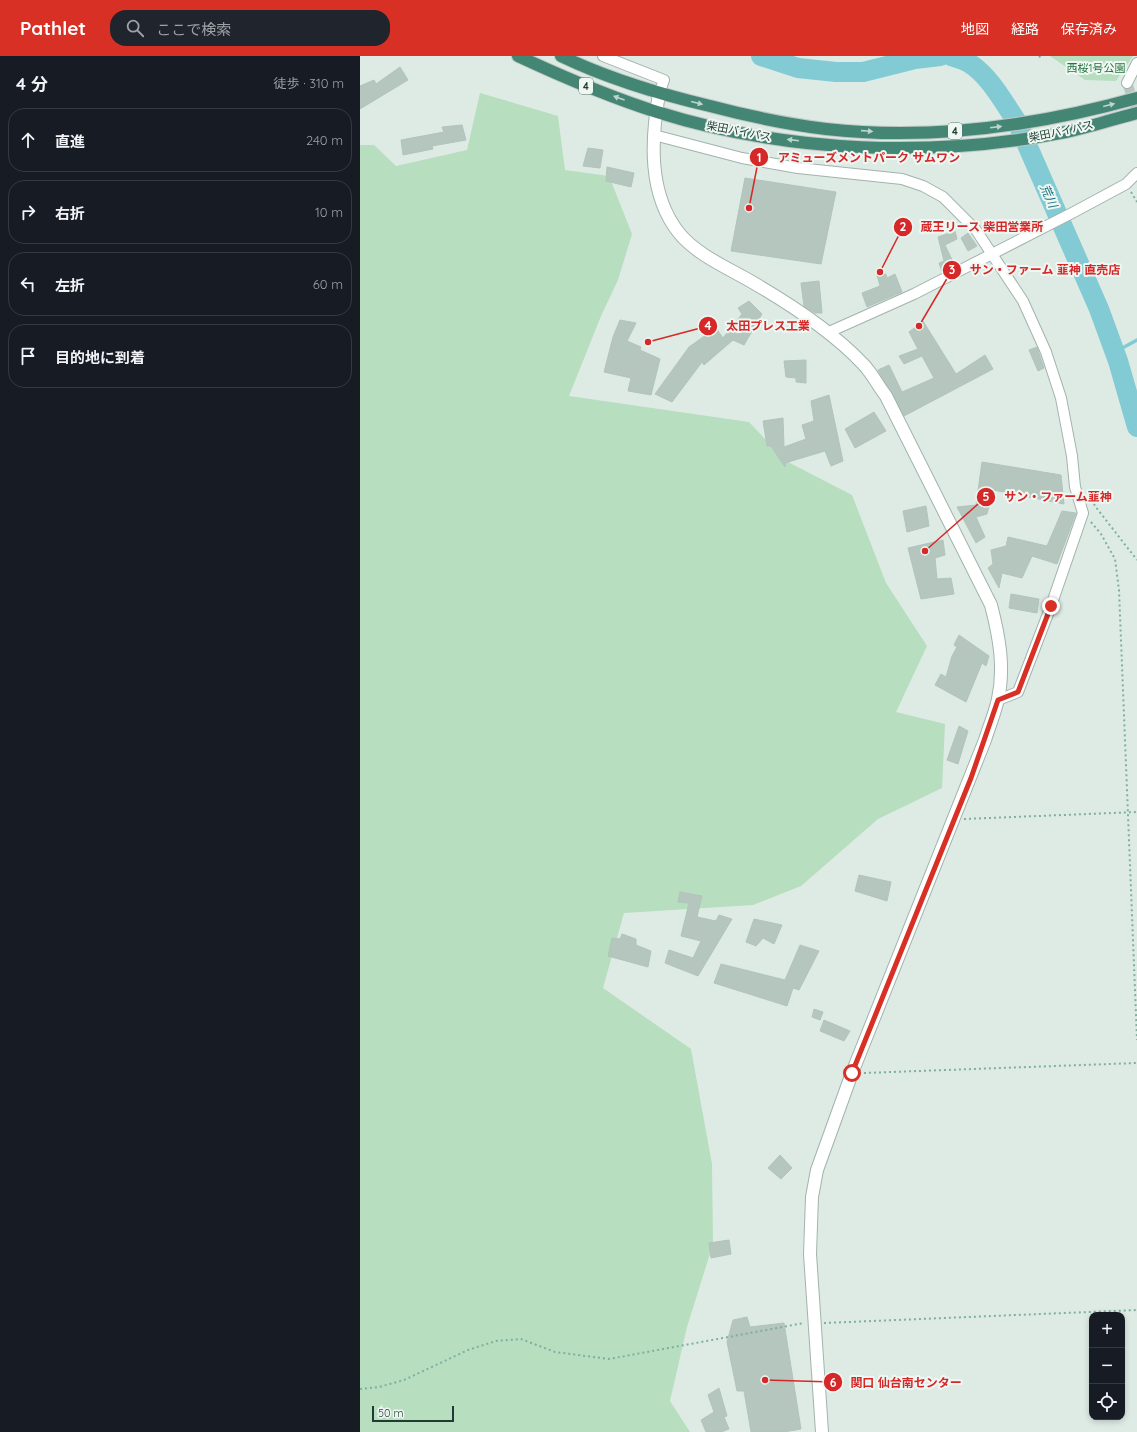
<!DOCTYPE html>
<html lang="ja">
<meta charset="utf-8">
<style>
:root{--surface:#171b24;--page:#20242c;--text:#f1f3f6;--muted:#9ea1a6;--line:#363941;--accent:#d93025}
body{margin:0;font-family:Quicksand,"Noto Sans JP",sans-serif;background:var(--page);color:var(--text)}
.controls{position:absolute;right:12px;bottom:12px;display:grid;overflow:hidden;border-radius:8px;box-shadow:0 2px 6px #0003}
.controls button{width:36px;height:36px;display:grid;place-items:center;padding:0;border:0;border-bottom:1px solid var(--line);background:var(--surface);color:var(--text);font:20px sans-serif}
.scale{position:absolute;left:12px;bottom:10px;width:82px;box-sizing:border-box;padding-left:4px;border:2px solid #1f3b32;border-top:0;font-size:11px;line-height:14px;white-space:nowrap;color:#1f3b32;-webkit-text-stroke:3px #eff7f3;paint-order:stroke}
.stop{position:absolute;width:12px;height:12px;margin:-9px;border:3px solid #d93025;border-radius:50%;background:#fff}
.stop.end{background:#d93025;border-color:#fff;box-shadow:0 1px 4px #0008}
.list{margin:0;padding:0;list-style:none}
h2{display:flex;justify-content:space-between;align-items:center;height:52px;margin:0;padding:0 16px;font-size:17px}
h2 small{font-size:13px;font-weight:400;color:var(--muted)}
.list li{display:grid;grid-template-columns:26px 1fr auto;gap:12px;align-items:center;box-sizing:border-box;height:64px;margin:0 8px 8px;padding:0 8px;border:1px solid var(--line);border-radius:16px}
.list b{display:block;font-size:15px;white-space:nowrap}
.list em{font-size:13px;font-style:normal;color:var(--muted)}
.icon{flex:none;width:22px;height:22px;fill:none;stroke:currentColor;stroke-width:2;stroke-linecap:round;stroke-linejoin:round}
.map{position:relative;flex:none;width:777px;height:1376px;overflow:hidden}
header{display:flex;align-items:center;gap:24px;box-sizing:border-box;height:56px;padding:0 20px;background:var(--accent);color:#fff}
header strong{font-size:19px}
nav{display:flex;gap:22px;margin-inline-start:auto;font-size:14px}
.search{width:280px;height:36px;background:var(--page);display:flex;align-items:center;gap:10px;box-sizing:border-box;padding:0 14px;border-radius:16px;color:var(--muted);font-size:15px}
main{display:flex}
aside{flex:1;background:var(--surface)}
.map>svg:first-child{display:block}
.green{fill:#b6debf}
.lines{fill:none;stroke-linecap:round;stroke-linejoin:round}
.stream{stroke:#82cbd4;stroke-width:3.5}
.river{stroke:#82cbd4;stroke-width:20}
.building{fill:#b4c6bd;stroke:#b1c5bb}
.minor-tunnel{stroke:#b8c8c1;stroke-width:10;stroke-dasharray:10 5;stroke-linecap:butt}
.minor-casing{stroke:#a1b3ac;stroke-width:12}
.tertiary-casing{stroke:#a1b3ac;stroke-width:14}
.trunk-casing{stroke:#c0c8c6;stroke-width:14}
.path{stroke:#7db09e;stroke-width:2;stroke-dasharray:2 3;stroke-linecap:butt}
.minor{stroke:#fff;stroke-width:10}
.tertiary{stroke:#fff;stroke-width:12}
.trunk{stroke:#448674;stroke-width:12}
.oneway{fill:#bcd5cd}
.route{stroke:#d93025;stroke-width:5}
.labels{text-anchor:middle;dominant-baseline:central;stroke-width:4;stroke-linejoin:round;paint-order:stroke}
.shield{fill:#eff7f3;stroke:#5d736c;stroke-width:1}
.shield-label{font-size:10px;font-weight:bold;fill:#1f3b32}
.park-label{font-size:11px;fill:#277441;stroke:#eff7f3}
.street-label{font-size:11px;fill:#1f3b32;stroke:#eff7f3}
.water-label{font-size:12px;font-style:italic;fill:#166e7a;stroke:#eff7f3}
.leader{fill:none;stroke:#d62828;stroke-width:1.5}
.callout-dot{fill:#d62828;stroke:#eff7f3;stroke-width:1.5}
.mark-label{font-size:12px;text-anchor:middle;font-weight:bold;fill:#fff}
.callout-label{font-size:12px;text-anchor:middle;font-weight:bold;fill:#d62828;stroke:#eff7f3;stroke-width:4;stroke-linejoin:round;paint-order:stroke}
</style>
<header>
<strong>Pathlet</strong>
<div class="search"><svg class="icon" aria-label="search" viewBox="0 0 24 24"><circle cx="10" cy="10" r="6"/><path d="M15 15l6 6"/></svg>ここで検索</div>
<nav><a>地図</a><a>経路</a><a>保存済み</a></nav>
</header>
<main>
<aside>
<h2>4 分<small>徒歩 · 310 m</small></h2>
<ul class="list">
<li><svg class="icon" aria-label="ahead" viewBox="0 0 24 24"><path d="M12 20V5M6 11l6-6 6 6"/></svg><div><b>直進</b></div><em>240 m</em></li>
<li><svg class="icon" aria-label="right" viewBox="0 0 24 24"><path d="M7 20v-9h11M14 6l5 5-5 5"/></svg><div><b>右折</b></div><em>10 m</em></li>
<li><svg class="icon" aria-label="left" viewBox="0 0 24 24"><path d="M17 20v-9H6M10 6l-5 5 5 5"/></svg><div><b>左折</b></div><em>60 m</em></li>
<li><svg class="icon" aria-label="arrive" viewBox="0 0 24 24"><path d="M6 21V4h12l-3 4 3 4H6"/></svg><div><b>目的地に到着</b></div></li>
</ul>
</aside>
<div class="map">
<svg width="777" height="1376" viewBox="0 0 777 1376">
<rect width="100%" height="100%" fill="#deebe5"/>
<g class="green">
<polygon points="690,0 773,0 756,25 725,24"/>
<polygon points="120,37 198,60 205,114 249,120 272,178 258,224 241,260 209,340 389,366 426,405 492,439 526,527 567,590 536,656 585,668 582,732 518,763 441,830 393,849 264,857 243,932 331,993 352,1108 353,1188 327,1271 310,1345 330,1376 0,1376 0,89 14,89 36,110 107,94"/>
</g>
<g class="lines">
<polyline class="stream" points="755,296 777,284"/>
<g class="river">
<polyline points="401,0 438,12 476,16 503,16 555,3 580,0"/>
<path d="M591,0C597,2 604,4 609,7C630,20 644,47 657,66L739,253L758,305L777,371"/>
</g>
</g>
<g class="building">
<polygon points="40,11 48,24 0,53 0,30 14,24 16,28"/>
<polygon points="102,69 106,84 72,90 73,93 43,99 41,84 84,76 82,71"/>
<polygon points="228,92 243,94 240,112 223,110"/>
<polygon points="247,111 274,117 271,131 246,125"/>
<polygon points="385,122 476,136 461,208 371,195"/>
<polygon points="595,175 597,183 585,189 595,210 582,216 579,207 584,205 578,181"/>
<polygon points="608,177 617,190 608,195 601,182"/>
<polygon points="526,218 527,222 535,218 542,236 507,251 502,237 520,230 517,219"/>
<polygon points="459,225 462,257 455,257 444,250 441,227"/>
<polygon points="389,245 402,258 384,289 373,284 344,309 342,306 312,346 295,338 329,291 356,272 363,282 382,258 378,252"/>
<polygon points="260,264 276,267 267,285 281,291 280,294 300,303 291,339 268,335 271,322 244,316 253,281"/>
<polygon points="563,265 596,318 625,299 633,313 544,360 518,314 529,309 542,336 574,322 562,300 544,308 539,300 558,293 549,276"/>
<polygon points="677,291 684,312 678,315 669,294"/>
<polygon points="446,304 446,327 436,326 436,322 426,321 424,305"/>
<polygon points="469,339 483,405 471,410 465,395 425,407 425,411 411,390 407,390 403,365 423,362 424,391 446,383 442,369 454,365 451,345"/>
<polygon points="514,356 526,375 495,392 485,373"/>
<polygon points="622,406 701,419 704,448 633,434 627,458 616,461 625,481 616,487 597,451 616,449"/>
<polygon points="566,450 569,470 547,476 543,455"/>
<polygon points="702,455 716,457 697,508 672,500 662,522 642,517 639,532 628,512 633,508 631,494 646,490 648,481 687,490"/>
<polygon points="583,484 585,499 575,502 577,523 591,522 594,538 561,543 548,492"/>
<polygon points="651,538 679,543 677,557 649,552"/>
<polygon points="599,579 629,600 626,610 622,607 606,646 575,629 581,618 586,621 592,600 597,591 594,589"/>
<polygon points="599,670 608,675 598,708 587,704"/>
<polygon points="499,819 531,826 527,845 495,835"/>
<polygon points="320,836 342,840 337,861 356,865 359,859 372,863 338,920 305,907 309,894 333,902 341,885 321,880 329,847 318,846"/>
<polygon points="394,863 422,869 414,888 403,882 396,890 386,886"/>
<polygon points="262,878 276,883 276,889 291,895 288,911 248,900 252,882 260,883"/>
<polygon points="440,889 459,895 439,934 433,932 427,950 354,927 361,908 425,924"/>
<polygon points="454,953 463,956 460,964 452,961"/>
<polygon points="464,964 490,975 484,985 460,975"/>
<polygon points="420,1099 432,1112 421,1123 408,1112"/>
<polygon points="369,1184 371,1198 351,1202 349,1187"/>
<polygon points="387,1261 390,1271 424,1267 441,1373 424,1376 391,1376 384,1335 377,1335 367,1286 373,1264"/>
<polygon points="359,1332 367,1360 364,1361 369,1373 361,1376 346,1376 341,1364 354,1356 348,1339"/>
</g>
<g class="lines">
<polyline class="minor-tunnel" points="767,27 777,55"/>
<g class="minor-casing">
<g id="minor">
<polyline points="243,0 304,24 299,38"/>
<polyline points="767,27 777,7"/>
<polyline points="294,79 382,102 438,112 542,123 563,130 583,141 616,174 663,245 686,296 701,342 712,400 715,431 723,457 691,550 658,636 638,644"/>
<polyline points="469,276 554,238 714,156 766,128 777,117"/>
</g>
</g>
<g class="tertiary-casing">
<path id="tertiary" d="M299,38C291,84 288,138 319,177C337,199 368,212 392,226C430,248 473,276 503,308C512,317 518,330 526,340L631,549C639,580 645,611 638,643C635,657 629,671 625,684L492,1017L457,1114L452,1141L450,1198L462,1376"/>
</g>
<g class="trunk-casing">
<g id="trunk">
<path d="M158,0C203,21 250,41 297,56C428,97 572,102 706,76C730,71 753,63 777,57"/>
<path d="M201,0C249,23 299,38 350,50C388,60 426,68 466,73C571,85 676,70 777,42"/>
</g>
</g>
<g class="path">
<polyline points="679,0 681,2"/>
<polyline points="771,136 777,146"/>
<polyline points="728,434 735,450 777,504"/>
<polyline points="731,466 741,478 755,503 759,534 777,984"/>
<polyline points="604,763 777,756"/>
<polyline points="504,1017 777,1007"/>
<polyline points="464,1267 777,1254"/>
<polyline points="0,1333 19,1331 44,1324 108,1294 136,1285 161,1283 195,1296 249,1303 444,1267"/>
</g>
<use href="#minor" class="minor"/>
<use href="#tertiary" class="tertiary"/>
<use href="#trunk" class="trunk"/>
</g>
<defs><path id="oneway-solid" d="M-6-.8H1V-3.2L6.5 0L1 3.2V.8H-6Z"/></defs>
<g class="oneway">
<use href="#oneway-solid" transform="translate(259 42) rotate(-160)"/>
<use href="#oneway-solid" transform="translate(337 47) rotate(14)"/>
<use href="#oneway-solid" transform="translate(749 49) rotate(-14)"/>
<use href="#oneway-solid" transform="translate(636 71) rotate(-7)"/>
<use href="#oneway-solid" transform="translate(507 75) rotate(4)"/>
<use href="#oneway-solid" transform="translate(433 84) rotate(-173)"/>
</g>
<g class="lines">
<polyline class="route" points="492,1017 611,722 638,644 658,636 691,550"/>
</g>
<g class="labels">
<g class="shield">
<rect x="219" y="22" width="14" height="16" rx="3"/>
<rect x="588" y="67" width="14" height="16" rx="3"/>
</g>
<g class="shield-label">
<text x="226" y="30">4</text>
<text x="595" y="75">4</text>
</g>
<g class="park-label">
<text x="736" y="12">西桜1号公園</text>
</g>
<g class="street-label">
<text transform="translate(379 75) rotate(11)">柴田バイパス</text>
<text transform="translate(701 75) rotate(-12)">柴田バイパス</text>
</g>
<g class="water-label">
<text transform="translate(689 140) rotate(66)">荒川</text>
</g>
</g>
<path class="leader" d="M389 152L399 101M520 216L543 171M559 270L592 214M288 286L348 270M565 495L626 441M405 1324L473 1326"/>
<g class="callout-dot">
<circle cx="389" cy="152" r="4"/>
<circle cx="520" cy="216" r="4"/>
<circle cx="559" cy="270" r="4"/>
<circle cx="288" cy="286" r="4"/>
<circle cx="565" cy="495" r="4"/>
<circle cx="405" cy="1324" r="4"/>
<circle cx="399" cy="101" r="10"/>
<circle cx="543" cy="171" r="10"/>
<circle cx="592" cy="214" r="10"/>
<circle cx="348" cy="270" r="10"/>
<circle cx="626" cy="441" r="10"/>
<circle cx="473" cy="1326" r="10"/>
</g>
<g class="mark-label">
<text x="399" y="106">1</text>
<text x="543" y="175">2</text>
<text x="592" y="218">3</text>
<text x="348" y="274">4</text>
<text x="626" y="445">5</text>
<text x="473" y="1331">6</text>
</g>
<g class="callout-label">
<text x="509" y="106">アミューズメントパーク サムワン</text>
<text x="622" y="175">蔵王リース 柴田営業所</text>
<text x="685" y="218">サン・ファーム 韮神 直売店</text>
<text x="408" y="274">太田プレス工業</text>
<text x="698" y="445">サン・ファーム韮神</text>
<text x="546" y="1331">関口 仙台南センター</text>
</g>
</svg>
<div class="controls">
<button>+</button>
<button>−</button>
<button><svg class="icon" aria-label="locate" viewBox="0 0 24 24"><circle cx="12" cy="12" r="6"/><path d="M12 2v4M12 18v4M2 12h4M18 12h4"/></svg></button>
</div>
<div class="scale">50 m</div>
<div class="stop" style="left:492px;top:1017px"></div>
<div class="stop end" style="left:691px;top:550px"></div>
</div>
</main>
